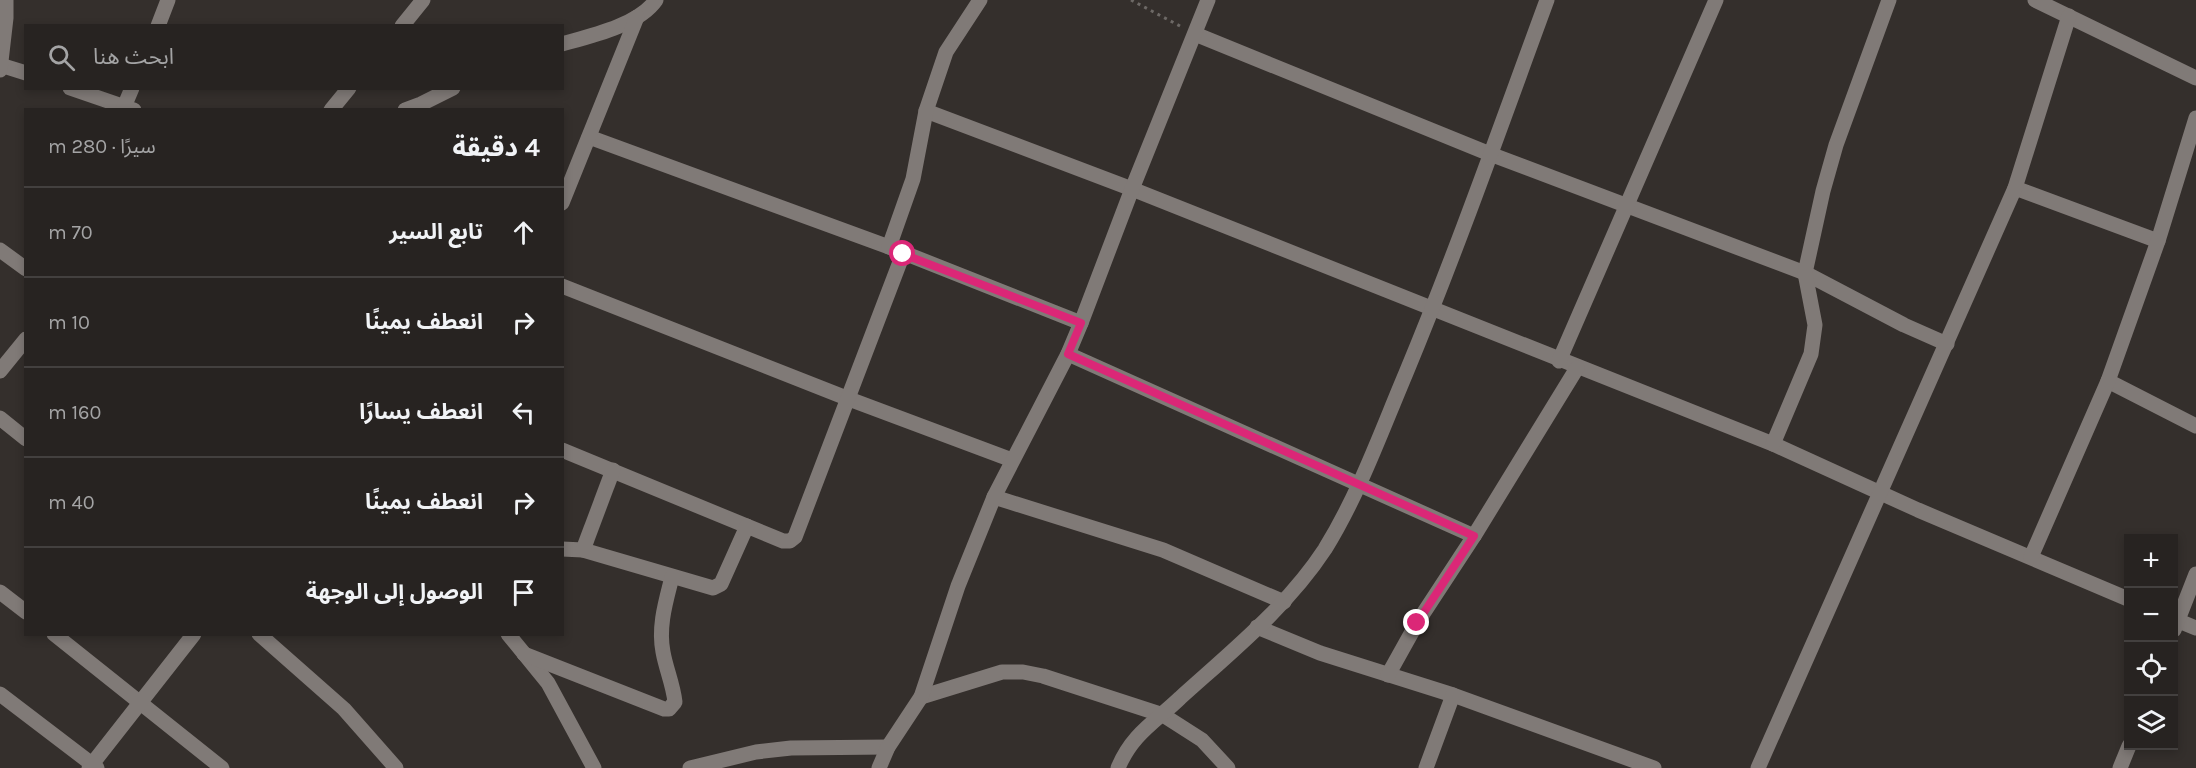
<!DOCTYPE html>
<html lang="ar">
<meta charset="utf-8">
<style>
:root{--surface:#272321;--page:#2f2b2a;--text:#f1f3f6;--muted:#a4a4a5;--line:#43403f}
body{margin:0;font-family:Karla,"Noto Sans Arabic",sans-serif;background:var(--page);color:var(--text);direction:rtl}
.controls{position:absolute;right:18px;bottom:18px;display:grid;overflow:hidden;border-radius:0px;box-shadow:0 3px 9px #0003}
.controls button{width:54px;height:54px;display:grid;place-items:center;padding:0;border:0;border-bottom:2px solid var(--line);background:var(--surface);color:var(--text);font:30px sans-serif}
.stop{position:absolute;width:18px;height:18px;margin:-14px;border:4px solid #db2777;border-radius:50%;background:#fff}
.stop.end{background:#db2777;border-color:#fff;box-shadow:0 2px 6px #0008}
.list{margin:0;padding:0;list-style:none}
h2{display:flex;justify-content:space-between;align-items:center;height:78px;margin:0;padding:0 24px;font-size:26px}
h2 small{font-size:20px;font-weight:400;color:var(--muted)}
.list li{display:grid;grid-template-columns:39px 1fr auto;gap:18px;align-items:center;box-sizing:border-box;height:90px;padding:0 24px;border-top:2px solid var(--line)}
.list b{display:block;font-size:22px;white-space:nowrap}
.list em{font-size:20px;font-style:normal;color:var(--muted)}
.icon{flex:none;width:33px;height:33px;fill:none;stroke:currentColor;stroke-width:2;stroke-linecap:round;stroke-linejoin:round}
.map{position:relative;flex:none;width:2196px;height:768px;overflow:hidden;direction:ltr}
.search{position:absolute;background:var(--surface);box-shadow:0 3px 9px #0003;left:24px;top:24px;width:540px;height:66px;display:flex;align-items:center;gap:15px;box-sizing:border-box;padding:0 21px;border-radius:0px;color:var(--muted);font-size:22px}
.panel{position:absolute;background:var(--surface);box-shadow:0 3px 9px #0003;left:24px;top:108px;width:540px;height:528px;border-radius:0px;direction:rtl}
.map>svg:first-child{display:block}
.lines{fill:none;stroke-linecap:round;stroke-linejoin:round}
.path{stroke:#6d6966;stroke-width:3;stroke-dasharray:3 4.5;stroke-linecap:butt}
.minor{stroke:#807a77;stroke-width:15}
.route{stroke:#db2777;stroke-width:8}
</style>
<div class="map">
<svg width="2196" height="768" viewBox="0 0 2196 768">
<rect width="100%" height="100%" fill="#342f2c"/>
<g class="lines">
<polyline class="path" points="1131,0 1180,26"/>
<g class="minor">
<polyline points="2035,0 2196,78"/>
<polyline points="158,26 168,0"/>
<polyline points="402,26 423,0"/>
<polyline points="1195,34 1490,154 1805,273 1904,325 1947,344"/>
<path d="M562,44C591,36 639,25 656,0"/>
<polyline points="0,65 26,73"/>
<polyline points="0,70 6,18 6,0"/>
<polyline points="70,88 134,110"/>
<polyline points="124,107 132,88"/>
<polyline points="331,110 349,88"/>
<polyline points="405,110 421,104 453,88"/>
<polyline points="926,111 1132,189 1773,444 1918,510 2128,599"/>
<polyline points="589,137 889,247 1081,323"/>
<polyline points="2015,188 2158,241"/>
<polyline points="562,203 637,17"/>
<polyline points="889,247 913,179 926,111 946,52 980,0"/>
<polyline points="0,250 26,269"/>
<polyline points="562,286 849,399 1012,460"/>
<polyline points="1068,354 1474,536"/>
<polyline points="1559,361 1716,0"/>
<polyline points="0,371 26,339"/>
<polyline points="2108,381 2196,426"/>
<polyline points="0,418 26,439"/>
<polyline points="1773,444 1811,354 1815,325 1805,273 1823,191 1836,145 1889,0"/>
<polyline points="562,450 783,541 790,541 795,537 903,254"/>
<polyline points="994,497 1163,550 1284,602"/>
<polyline points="562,549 583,550 713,588 721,584 747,526"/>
<polyline points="583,550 613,470"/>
<polyline points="2031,557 2108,381 2158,241 2196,118"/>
<polyline points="0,592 26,612"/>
<polyline points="2174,619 2196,628"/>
<polyline points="1257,627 1320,653 1453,695 1654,768"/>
<polyline points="2174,630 2196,574"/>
<polyline points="54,634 222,768"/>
<polyline points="259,634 344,709 396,768"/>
<polyline points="508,634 548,683 594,768"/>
<path d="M524,654L664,709H669L675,702C673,684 666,669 663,652C658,626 666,601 672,577"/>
<polyline points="1388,675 1417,623 1474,536 1577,368"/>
<polyline points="0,694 97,768"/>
<polyline points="921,697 1002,672 1023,672 1043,676 1163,715 1202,740 1228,768"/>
<polyline points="89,768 194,634"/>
<polyline points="690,768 756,752 791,748 888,747"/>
<polyline points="879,768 888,747 921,697 958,586 994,497 1068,354 1081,323 1132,189 1208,0"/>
<path d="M1118,768C1132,734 1155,722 1180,698C1231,652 1287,607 1325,549C1359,494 1381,432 1406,373C1457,250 1501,125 1547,0"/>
<polyline points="1426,768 1453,695"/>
<polyline points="1758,768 2015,188 2069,16"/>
<polyline points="2120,768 2129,746"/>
</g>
</g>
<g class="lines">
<polyline class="route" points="903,254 1081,323 1068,354 1474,536 1417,623"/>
</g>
</svg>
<div class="controls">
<button>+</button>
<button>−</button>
<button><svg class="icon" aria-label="locate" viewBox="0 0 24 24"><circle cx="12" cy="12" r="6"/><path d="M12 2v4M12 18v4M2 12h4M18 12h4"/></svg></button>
<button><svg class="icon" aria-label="layers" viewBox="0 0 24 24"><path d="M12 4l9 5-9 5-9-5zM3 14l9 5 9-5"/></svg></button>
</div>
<div class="stop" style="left:903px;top:254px"></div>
<div class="stop end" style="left:1417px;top:623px"></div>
<div class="search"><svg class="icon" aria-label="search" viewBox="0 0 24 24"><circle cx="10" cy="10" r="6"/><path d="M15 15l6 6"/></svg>ابحث هنا</div>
<section class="panel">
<h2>4 دقيقة<small>سيرًا · 280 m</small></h2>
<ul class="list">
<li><svg class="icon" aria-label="ahead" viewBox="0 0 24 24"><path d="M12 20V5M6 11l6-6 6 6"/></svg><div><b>تابع السير</b></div><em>70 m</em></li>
<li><svg class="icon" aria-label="right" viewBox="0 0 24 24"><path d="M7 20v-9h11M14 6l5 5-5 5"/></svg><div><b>انعطف يمينًا</b></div><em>10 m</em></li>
<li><svg class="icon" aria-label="left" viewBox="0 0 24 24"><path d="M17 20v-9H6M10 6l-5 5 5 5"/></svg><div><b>انعطف يسارًا</b></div><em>160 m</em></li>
<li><svg class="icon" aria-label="right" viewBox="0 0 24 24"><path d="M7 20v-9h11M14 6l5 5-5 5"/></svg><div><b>انعطف يمينًا</b></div><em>40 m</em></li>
<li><svg class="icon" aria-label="arrive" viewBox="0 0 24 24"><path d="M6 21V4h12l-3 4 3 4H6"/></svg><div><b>الوصول إلى الوجهة</b></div></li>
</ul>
</section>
</div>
